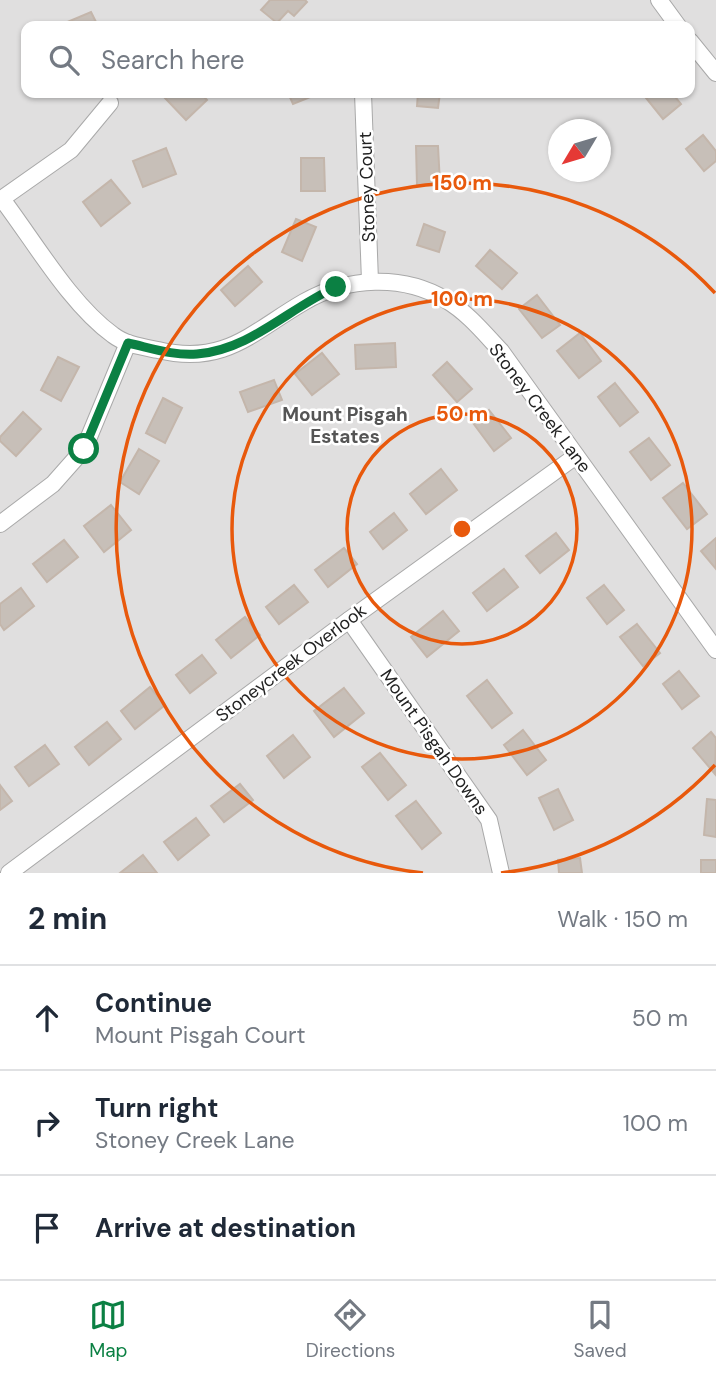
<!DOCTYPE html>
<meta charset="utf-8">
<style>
:root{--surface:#fff;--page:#f6f6f7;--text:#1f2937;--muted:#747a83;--line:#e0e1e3;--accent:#0b8043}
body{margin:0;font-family:"DM Sans",sans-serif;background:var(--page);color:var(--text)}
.compass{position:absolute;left:548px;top:119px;width:63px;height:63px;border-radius:50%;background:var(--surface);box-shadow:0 2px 5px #0004;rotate:232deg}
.stop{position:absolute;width:21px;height:21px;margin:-16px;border:5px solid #0b8043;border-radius:50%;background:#fff}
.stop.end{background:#0b8043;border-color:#fff;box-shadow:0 2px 7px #0008}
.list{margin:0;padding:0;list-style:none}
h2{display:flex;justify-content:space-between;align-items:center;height:91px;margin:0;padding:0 28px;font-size:30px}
h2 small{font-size:23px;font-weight:400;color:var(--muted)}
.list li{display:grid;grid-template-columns:46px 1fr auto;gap:21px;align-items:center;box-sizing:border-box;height:105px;padding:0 28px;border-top:2px solid var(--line)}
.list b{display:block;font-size:26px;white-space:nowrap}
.list p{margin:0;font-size:23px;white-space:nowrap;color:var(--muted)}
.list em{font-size:23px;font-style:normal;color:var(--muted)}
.icon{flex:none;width:38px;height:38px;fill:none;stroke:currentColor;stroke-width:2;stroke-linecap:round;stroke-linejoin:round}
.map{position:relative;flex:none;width:716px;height:873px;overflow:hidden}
.search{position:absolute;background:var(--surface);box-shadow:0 2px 5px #0004;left:21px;right:21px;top:21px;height:77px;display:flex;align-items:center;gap:18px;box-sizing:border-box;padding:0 24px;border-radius:14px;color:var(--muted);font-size:26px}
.sheet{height:406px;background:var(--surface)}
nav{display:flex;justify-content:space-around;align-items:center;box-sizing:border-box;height:98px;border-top:2px solid var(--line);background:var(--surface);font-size:19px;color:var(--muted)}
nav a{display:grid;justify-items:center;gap:4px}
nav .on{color:var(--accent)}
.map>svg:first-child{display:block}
.residential{fill:#e0dfdf;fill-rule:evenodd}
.building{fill:#c7bfb8;stroke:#c4b6ab;stroke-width:2}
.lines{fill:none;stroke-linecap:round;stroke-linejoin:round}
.minor-casing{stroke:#a9a9a9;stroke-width:18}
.minor{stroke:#fff;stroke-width:16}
.route{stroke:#0b8043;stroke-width:9}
.ring{fill:none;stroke:#e8590c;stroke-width:3.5}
.labels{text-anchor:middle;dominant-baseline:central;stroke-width:5;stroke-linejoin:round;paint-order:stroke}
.street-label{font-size:18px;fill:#222;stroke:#fff}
.neighbourhood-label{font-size:19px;font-weight:bold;fill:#555;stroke:#fff}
.centre{fill:#e8590c;stroke:#fff;stroke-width:3.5}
.ring-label{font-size:21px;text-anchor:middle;font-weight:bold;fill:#e8590c;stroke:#fff;stroke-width:5;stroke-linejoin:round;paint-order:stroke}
</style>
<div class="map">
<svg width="716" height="873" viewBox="0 0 716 873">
<rect width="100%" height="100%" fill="#f2efe9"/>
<path class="residential" d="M0,0H716V873H0ZM26,26H690V93H26ZM558,130H600V172H558Z"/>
<g class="building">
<polygon points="270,0 305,0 307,2 294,16 288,11 277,23 261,10"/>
<polygon points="91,12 98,26 58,26"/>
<polygon points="171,93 200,93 207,100 186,120 165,98"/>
<polygon points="288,93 312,93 313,96 293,104"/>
<polygon points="418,93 440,93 438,108 417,106"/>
<polygon points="642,93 672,93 681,104 663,119"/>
<polygon points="703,135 716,151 716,161 704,171 686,149"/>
<polygon points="416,146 438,146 440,184 417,185"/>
<polygon points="166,148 176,174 143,187 133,161"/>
<polygon points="301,158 324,158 325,191 301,191"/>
<polygon points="111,180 130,203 101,226 83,202"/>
<polygon points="296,219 316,227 302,261 282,252"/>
<polygon points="424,224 445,232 439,252 417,245"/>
<polygon points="490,250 517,273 502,289 476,266"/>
<polygon points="248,266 262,282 235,306 221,290"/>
<polygon points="537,295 560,325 542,338 519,309"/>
<polygon points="580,333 601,361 579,378 557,351"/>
<polygon points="395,343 396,367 356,369 355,345"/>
<polygon points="322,353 339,374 312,395 295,374"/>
<polygon points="58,357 79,367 61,401 41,390"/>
<polygon points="447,362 472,389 457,402 433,375"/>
<polygon points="274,380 282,400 248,412 240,392"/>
<polygon points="615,383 638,412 620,426 598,397"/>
<polygon points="163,398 182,408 165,443 146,433"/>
<polygon points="489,410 511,438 494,451 473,423"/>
<polygon points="23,412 41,429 16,456 0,441 0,437"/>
<polygon points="649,438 670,465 651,480 630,452"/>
<polygon points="139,449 159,461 139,494 120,482"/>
<polygon points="441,469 457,490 426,514 410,494"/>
<polygon points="683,483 707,514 687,529 663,498"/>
<polygon points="111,505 131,530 104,552 84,526"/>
<polygon points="394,513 407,530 383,549 370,532"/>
<polygon points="556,533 569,550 540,573 526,556"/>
<polygon points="716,538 716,569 701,551"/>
<polygon points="64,540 78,557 47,582 33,564"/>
<polygon points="344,548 357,564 328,587 315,570"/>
<polygon points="504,569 518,587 487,611 473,593"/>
<polygon points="294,585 308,602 279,624 266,607"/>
<polygon points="604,585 624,610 607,624 587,598"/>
<polygon points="21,588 34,606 4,630 0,624 0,604"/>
<polygon points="443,611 459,631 427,657 411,637"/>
<polygon points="245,617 260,635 231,658 216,640"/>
<polygon points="637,624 660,653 643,666 620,637"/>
<polygon points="202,655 216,673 190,693 176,675"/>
<polygon points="679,671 699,696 682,709 663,684"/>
<polygon points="487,680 512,713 492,728 467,696"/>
<polygon points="150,687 165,705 135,729 121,711"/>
<polygon points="344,688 364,713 334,737 314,711"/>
<polygon points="107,722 121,739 89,765 75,747"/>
<polygon points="523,730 546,760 527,775 504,745"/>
<polygon points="711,732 716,738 715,774 693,748"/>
<polygon points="293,735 310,757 284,778 267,756"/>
<polygon points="45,745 59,764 29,786 15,767"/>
<polygon points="380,753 406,785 388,800 362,767"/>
<polygon points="240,784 253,800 224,822 211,806"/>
<polygon points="0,785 12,801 0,810"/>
<polygon points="558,789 573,820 554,830 539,798"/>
<polygon points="707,799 716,800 716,837 704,835"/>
<polygon points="416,801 441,833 422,849 396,816"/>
<polygon points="196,818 209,835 178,860 164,842"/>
<polygon points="143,855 157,873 120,873"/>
<polygon points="580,858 582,873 559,873 558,860"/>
<rect x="701" y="860" width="15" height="13"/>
</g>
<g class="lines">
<g class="minor-casing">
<g id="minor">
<polyline points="659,0 678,26"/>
<polyline points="690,41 716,73"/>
<polyline points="363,93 370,281"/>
<path d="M2,199C34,241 70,304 113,335C126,345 143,347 158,350C225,366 252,332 304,302C347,277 403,274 446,300C468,313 484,333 501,351L716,650"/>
<polyline points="0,200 71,150 110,103"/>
<polyline points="0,524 53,484 84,449 128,343"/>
<polyline points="349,620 489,820 501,873"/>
<polyline points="9,873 349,620 576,456"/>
</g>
</g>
<use href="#minor" class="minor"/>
</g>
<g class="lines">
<path class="route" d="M84,449L128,343C151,348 174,356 197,354C250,350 289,308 336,287"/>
</g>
<g class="ring">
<circle cx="462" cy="529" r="115"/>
<circle cx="462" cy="529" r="230"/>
<path d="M715 765A346 346 0 0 1 501 873M423 873A346 346 0 1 1 715 293"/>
</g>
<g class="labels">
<g class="street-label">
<text transform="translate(367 187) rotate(-92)">Stoney Court</text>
<text transform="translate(540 408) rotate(53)">Stoney Creek Lane</text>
<text transform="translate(291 663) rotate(-37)">Stoneycreek Overlook</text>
<text transform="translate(434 742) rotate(55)">Mount Pisgah Downs</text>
</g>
<g class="neighbourhood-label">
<text x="345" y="414">Mount Pisgah<tspan x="345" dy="22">Estates</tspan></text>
</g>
</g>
<circle cx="462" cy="529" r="10" class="centre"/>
<g class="ring-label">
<text x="462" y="190">150 m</text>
<text x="462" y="306">100 m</text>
<text x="462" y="421">50 m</text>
</g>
</svg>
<svg class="compass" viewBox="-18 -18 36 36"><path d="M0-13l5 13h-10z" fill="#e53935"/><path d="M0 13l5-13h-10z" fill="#747a83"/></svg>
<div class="stop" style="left:84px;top:449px"></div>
<div class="stop end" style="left:336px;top:287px"></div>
<div class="search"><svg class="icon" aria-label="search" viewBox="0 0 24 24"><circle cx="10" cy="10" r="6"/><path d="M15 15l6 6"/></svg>Search here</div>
</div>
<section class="sheet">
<h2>2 min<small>Walk · 150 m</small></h2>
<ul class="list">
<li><svg class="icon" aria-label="ahead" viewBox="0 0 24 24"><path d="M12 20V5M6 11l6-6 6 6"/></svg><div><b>Continue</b><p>Mount Pisgah Court</p></div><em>50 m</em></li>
<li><svg class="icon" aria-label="right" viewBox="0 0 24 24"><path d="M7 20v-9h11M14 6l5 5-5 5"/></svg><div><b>Turn right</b><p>Stoney Creek Lane</p></div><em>100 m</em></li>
<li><svg class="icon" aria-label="arrive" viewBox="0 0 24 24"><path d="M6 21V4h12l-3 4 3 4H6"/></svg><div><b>Arrive at destination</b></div></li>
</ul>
</section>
<nav>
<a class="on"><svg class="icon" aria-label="map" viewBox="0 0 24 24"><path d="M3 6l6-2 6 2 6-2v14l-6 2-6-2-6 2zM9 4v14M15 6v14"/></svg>Map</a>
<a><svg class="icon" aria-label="directions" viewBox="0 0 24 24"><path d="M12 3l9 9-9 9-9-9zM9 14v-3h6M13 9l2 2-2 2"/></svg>Directions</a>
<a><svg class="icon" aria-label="saved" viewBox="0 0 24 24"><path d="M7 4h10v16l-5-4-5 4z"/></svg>Saved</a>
</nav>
